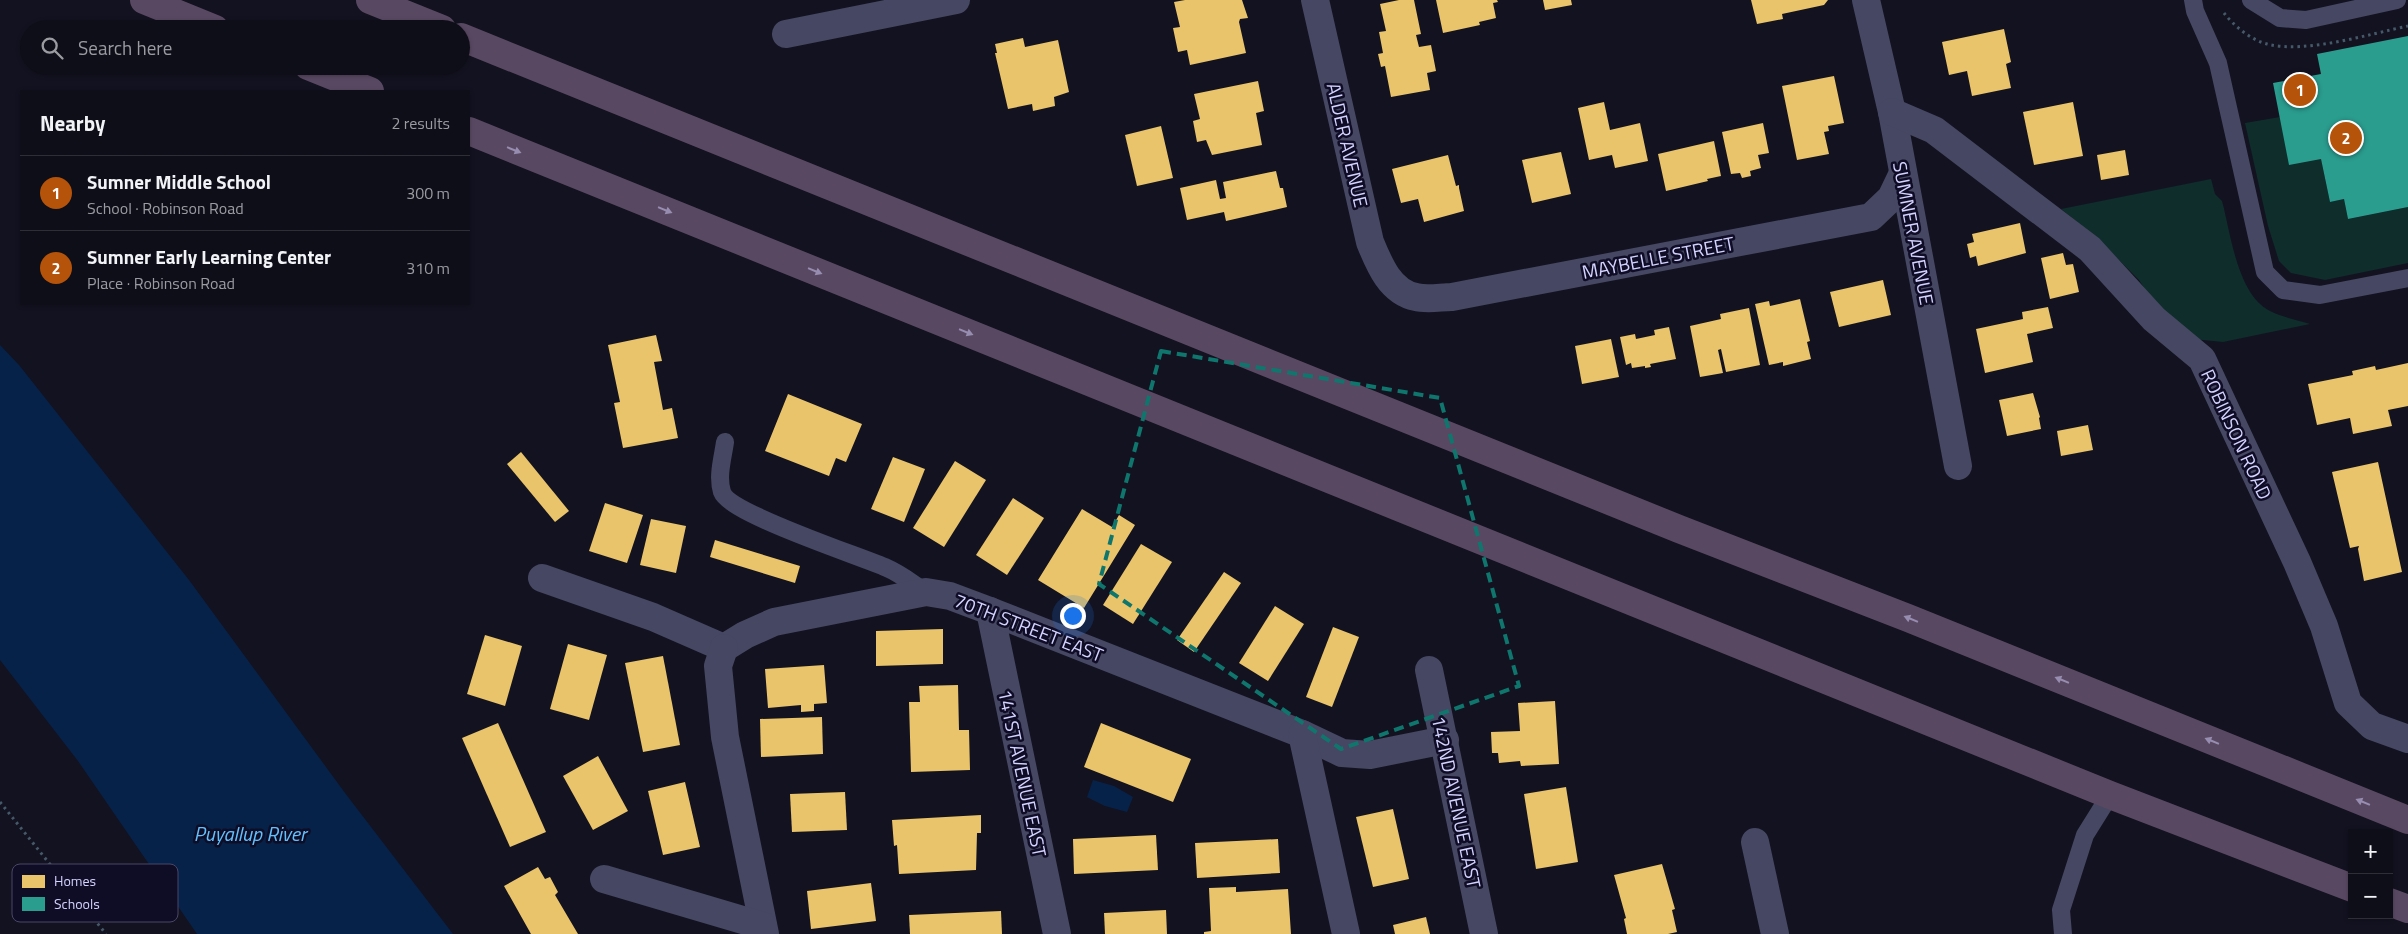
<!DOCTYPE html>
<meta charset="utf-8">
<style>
:root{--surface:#0e0e18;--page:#171721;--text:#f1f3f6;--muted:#9b9ca2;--line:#2e2e37;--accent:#b45309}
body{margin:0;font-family:"Titillium Web",sans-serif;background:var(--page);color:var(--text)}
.controls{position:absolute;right:15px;bottom:15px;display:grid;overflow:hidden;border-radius:0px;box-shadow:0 1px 4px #0004}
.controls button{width:45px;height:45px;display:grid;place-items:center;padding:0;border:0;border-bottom:1px solid var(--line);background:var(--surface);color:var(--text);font:25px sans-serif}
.you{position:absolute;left:1072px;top:615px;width:18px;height:18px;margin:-12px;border:4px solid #fff;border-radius:50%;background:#1a73e8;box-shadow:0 0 0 8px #1a73e833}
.badge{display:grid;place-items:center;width:32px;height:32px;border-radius:50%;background:var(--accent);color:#fff;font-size:16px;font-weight:700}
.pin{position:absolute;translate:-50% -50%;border:2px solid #fff;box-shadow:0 1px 5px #0006}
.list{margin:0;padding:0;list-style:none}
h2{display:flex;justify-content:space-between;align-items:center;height:65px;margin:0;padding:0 20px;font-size:21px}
h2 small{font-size:16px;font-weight:400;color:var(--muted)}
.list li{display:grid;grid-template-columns:32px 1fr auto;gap:15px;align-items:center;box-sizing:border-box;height:75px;padding:0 20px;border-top:1px solid var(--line)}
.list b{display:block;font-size:19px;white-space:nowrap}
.list p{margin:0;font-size:16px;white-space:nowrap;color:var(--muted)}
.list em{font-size:16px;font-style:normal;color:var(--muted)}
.icon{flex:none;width:28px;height:28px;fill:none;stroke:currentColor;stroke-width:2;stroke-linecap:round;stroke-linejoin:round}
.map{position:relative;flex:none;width:2408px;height:934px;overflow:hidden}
.search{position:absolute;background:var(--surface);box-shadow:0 1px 4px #0004;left:20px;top:20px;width:450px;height:55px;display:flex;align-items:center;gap:12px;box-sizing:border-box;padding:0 18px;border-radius:28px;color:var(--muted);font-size:19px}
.panel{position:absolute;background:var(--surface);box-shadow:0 1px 4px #0004;left:20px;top:90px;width:450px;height:215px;border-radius:0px}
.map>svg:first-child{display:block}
.green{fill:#0f2d2b}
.water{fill:#072248}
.homes{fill:#e9c46a}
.schools{fill:#2a9d8f}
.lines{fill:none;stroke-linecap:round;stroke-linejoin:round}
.path{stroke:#465968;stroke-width:3;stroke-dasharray:2.5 4;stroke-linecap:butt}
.lane{stroke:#464762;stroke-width:18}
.street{stroke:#464762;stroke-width:28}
.highway{stroke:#594862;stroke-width:28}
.oneway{fill:#968db0}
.marked{fill:none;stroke:#0f766e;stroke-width:4;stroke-dasharray:10 6;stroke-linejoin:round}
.labels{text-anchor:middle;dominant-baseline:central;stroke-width:5;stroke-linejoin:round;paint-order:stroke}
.street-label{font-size:19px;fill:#d4d2ff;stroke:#0f0c26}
.water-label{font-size:20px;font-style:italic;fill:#60c1ff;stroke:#0f0c26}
.key{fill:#0f0c26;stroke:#4a4767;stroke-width:1}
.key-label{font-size:14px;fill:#d4d2ff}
</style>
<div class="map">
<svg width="2408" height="934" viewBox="0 0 2408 934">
<rect width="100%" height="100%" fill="#131220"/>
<g class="green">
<polygon points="2280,117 2321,159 2330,202 2344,199 2348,219 2408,207 2408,263 2325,280 2291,273 2279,261 2268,226 2245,123"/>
<path d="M2211,179L2215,194L2222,201C2231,234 2237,294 2270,311C2282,317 2297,320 2310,324L2223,342L2193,339L2161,313L2139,280L2095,236L2061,209Z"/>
</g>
<g class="water">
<polygon points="0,345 19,365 189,580 345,793 453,934 197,934 78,761 0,660"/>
<polygon points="1093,780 1114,786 1133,797 1127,812 1105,806 1087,797"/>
</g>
<g class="homes">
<polygon points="1185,0 1242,0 1248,18 1240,19 1239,22 1246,53 1190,65 1187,50 1178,52 1173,28 1180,27 1174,2"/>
<polygon points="1399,0 1414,0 1421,34 1416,35 1419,47 1431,45 1436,71 1427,73 1430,90 1391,97 1385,66 1381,67 1378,54 1383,53 1379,32 1386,31 1380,4"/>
<polygon points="1436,0 1497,0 1498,2 1493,3 1496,18 1479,22 1480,25 1443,33"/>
<polygon points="1543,0 1571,0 1572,5 1545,10"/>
<polygon points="1751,0 1828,0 1824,5 1782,14 1783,19 1757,24"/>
<polygon points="2004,29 2011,62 2006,64 2011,88 1972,96 1967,71 1949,75 1942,42"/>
<polygon points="1023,38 1025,47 1058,40 1069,92 1054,97 1055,106 1033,111 1032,104 1008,109 995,53 997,53 995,44"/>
<polygon points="1834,76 1844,123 1828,126 1829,131 1824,132 1829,154 1797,160 1782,86"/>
<polygon points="1258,81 1264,111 1256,113 1262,145 1212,155 1206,140 1197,142 1193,121 1200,119 1194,94"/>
<polygon points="1604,102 1610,130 1640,123 1648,161 1615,168 1612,155 1589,160 1578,108"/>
<polygon points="2073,102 2083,156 2034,165 2023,112"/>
<polygon points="1763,123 1769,153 1758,155 1761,168 1750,171 1751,176 1742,178 1740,173 1731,174 1722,132"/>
<polygon points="1161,126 1173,178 1137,186 1125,135"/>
<polygon points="1714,141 1721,176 1707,179 1708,181 1666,191 1658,154"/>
<polygon points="2125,150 2129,175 2101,180 2097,155"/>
<polygon points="1561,152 1571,194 1532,203 1522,160"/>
<polygon points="1448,155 1456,186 1459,185 1459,188 1464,211 1424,222 1418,199 1401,203 1392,169"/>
<polygon points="1276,171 1280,188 1283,188 1287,207 1226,221 1224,212 1187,220 1180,188 1216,180 1220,199 1226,198 1223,182"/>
<polygon points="2020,223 2026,253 1978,266 1976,256 1970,258 1967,244 1974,242 1972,234"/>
<polygon points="2063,253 2066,265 2073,264 2079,292 2050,299 2041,258"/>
<polygon points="1883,280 1891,315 1839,327 1830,292"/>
<polygon points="1800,299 1810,341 1807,342 1811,359 1783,366 1783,362 1769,365 1755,304 1769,301 1770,306"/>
<polygon points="2048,307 2053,328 2027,334 2033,362 1985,373 1976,329 2023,319 2022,312"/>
<polygon points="1749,308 1760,365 1726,372 1721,349 1718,350 1723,373 1700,377 1690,326 1721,319 1720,314"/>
<polygon points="1669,327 1676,359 1650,364 1651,367 1645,368 1645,366 1632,368 1631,363 1626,365 1620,337 1635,334 1636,339 1655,335 1654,330"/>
<polygon points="656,335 662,361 654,362 663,410 672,408 678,438 623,448 614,403 620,402 608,345"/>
<polygon points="1611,339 1619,377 1582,384 1575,346"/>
<polygon points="2408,363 2408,406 2388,410 2392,426 2353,434 2350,418 2317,425 2308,384 2353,375 2352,371 2375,366 2376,370"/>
<polygon points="2033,393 2040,417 2039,418 2041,429 2007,436 1999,400"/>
<polygon points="788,394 862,424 846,462 836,458 829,476 765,451"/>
<polygon points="2088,425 2093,450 2061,456 2057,431"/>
<polygon points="521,452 569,511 555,522 507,464"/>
<polygon points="893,457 925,469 904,522 871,509"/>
<polygon points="955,461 986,480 944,547 913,528"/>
<polygon points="2378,462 2402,572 2364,581 2358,549 2359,546 2350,548 2332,472"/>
<polygon points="1013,498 1044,518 1007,575 976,555"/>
<polygon points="605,503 643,515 627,563 589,551"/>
<polygon points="1082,509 1112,527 1119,515 1135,525 1084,608 1038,580"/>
<polygon points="651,519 686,526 676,573 640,565"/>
<polygon points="715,540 800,566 795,583 710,557"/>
<polygon points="1141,544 1172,562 1133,624 1103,605"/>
<polygon points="1224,572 1241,583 1194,652 1177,640"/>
<polygon points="1275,606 1304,624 1268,681 1239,663"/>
<polygon points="1333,627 1359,637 1332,707 1306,697"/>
<polygon points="943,629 943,664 876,666 876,631"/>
<polygon points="485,635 522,646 505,706 467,694"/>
<polygon points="568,644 607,655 589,720 550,709"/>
<polygon points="663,656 680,745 643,752 625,663"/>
<polygon points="824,665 827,703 814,704 814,711 801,712 801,705 768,708 765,669"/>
<polygon points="958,685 959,730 969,730 970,770 911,772 909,702 920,702 919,686"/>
<polygon points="1555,701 1559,764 1521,766 1520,761 1499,763 1498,753 1492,753 1491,732 1520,731 1518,703"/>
<polygon points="822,717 823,754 761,757 760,719"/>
<polygon points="498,723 546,832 510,847 462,738"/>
<polygon points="1101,723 1191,759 1173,802 1084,767"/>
<polygon points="598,756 628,811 593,830 563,776"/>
<polygon points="685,782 700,847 663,855 648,791"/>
<polygon points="1566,787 1578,862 1536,869 1524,794"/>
<polygon points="845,792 847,830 792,832 790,794"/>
<polygon points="1393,809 1409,879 1373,887 1356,817"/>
<polygon points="981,815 981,833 977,833 976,870 899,874 897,845 894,846 892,820"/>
<polygon points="1156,835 1158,870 1074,874 1073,839"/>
<polygon points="1278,839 1280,873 1197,878 1195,843"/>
<polygon points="1662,864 1675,909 1672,910 1677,932 1668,934 1627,934 1624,919 1626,918 1614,875"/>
<polygon points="538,867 545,879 550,877 558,892 555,895 578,934 531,934 504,886"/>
<polygon points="871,883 876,921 811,929 807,891"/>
<polygon points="1236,887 1236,892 1288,889 1291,934 1204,934 1204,932 1211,931 1209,888"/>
<polygon points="1166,910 1167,934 1105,934 1104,913"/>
<polygon points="1001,911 1002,934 910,934 909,915"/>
<polygon points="1426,917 1430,934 1395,934 1393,925"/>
</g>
<polygon class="schools" points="2408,36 2408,207 2348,219 2344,199 2330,202 2321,159 2289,165 2273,83 2321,74 2317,54"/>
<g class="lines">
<g class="path">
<path d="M2224,13C2234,26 2251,40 2267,44C2306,54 2369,34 2408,26"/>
<polyline points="0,802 106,934"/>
</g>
<g class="lane">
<polyline points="2193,0 2195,11 2218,63 2265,272 2283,290 2320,295 2408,278"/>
<polyline points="2251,0 2280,18 2306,20 2397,0"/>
<path d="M725,442C723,457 717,476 722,492C730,514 860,556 887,568C901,574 913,584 926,592"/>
<polyline points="2063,934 2061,910 2085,835 2110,795"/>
</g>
<g class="street">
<path d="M1315,0L1370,242C1379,264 1390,292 1416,297C1427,300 1441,297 1452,297L1871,217L1891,198L1903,173"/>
<polyline points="1866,0 1892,112 1958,466"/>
<polyline points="786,34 956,0"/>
<polyline points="1892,112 1934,130 2090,249 2154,319 2202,359 2297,562 2324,626 2348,703 2372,726 2408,739"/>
<polyline points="542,578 653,617 724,648"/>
<polyline points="990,611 1057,934"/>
<polyline points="724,648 745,635 774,622 926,592 950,596 990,611 1302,734 1342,753 1370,755 1445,740"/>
<polyline points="724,648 718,666 725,737 765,934"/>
<polyline points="1429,670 1484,934"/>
<polyline points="1302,734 1346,934"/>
<polyline points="1755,842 1775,934"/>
<polyline points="604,879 763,926"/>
</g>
<g class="highway">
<polyline points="144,0 215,29"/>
<polyline points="370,0 442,29"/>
<polyline points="461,37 1679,529 1908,618 2408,820"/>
<polyline points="308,66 370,91"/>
<polyline points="469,131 2110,795 2352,888"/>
<polyline points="2389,902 2408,909"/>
</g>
</g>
<defs><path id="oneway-solid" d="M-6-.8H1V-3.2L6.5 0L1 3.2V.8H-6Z" transform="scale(1.25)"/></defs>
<g class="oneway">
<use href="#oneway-solid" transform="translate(514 150) rotate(22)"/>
<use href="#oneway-solid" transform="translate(665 210) rotate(22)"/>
<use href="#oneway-solid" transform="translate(815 271) rotate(22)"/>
<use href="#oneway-solid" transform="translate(966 332) rotate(22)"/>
<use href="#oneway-solid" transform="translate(1911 619) rotate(-158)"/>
<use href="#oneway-solid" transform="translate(2062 680) rotate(-158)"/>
<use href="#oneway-solid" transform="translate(2212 741) rotate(-158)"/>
<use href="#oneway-solid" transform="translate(2363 802) rotate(-158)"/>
</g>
<path class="marked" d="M1161,351L1440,398L1519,686L1341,749L1099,584Z"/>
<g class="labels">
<g class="street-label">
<text transform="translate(1348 145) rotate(77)">ALDER AVENUE</text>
<text transform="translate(1914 233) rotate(79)">SUMNER AVENUE</text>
<text transform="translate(1658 257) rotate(-11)">MAYBELLE STREET</text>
<text transform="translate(2237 434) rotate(65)">ROBINSON ROAD</text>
<text transform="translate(1029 627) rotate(21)">70TH STREET EAST</text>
<text transform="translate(1023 773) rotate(78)">141ST AVENUE EAST</text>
<text transform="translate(1457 802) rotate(78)">142ND AVENUE EAST</text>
</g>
<g class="water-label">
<text x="250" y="833">Puyallup River</text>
</g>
</g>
<rect x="12" y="864" width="166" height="58" rx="8" class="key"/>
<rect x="22" y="875" width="23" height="13" fill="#e9c46a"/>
<rect x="22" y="897" width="23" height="14" fill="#2a9d8f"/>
<g class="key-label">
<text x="54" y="886">Homes</text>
<text x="54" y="909">Schools</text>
</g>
</svg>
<div class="controls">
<button>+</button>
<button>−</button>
</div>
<div class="you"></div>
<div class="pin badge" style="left:2300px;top:90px">1</div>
<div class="pin badge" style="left:2346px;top:138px">2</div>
<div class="search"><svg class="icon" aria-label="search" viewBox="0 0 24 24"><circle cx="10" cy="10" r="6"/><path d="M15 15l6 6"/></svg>Search here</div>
<section class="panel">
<h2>Nearby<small>2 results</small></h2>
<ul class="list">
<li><span class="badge">1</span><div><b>Sumner Middle School</b><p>School · Robinson Road</p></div><em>300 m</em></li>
<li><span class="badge">2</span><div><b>Sumner Early Learning Center</b><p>Place · Robinson Road</p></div><em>310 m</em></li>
</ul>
</section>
</div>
